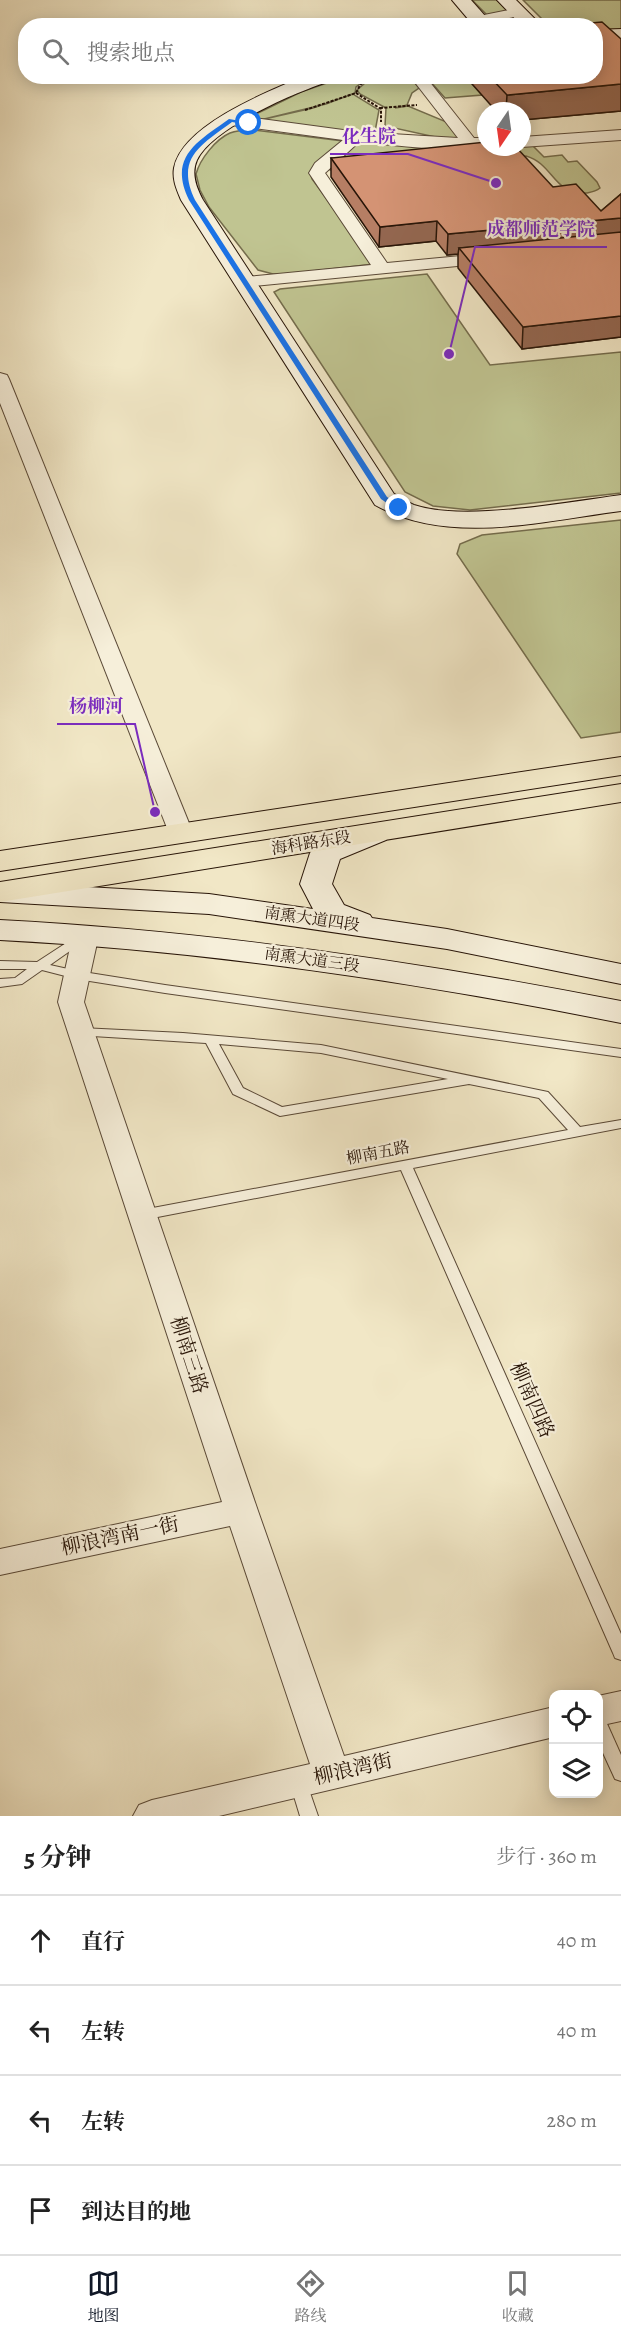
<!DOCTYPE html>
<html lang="zh">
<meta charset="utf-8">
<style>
:root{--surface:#fff;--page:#f6f6f6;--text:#222;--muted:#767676;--line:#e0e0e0;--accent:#111827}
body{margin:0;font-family:Alegreya,"Noto Serif SC",serif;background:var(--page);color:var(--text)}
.controls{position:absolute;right:18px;bottom:18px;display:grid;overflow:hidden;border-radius:12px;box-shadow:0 3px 15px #0003}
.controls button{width:54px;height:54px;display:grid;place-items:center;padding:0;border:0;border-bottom:2px solid var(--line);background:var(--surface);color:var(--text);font:30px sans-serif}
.compass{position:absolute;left:477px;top:102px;width:54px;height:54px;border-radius:50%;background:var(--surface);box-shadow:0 3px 15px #0003;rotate:193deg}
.stop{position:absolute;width:18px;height:18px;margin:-14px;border:4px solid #1a73e8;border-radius:50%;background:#fff}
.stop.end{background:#1a73e8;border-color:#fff;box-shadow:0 2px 6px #0008}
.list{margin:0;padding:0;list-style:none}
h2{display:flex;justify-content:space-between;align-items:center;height:78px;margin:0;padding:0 24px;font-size:26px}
h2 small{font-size:20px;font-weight:400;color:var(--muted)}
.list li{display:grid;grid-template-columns:39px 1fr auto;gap:18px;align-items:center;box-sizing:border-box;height:90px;padding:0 24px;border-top:2px solid var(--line)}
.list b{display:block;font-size:22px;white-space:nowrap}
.list em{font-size:20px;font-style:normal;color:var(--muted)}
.icon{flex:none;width:33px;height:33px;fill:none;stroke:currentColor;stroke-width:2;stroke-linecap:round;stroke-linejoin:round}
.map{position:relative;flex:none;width:621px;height:1816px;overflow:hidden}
.search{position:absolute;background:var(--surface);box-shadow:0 3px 15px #0003;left:18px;right:18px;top:18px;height:66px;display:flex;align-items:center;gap:15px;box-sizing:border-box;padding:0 21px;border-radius:24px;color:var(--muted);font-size:22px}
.sheet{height:438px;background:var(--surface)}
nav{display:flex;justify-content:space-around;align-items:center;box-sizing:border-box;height:84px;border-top:2px solid var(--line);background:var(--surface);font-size:16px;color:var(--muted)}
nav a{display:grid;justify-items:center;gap:3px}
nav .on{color:var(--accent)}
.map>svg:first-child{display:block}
.green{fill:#c0c491;stroke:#746c4c;stroke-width:1.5}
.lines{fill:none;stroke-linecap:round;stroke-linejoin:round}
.lane-casing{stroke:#5a4937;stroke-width:2}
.street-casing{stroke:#5a4937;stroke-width:2}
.secondary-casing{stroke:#271407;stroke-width:2}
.primary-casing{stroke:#271407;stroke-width:2}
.path{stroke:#271407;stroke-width:2;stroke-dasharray:3 1.5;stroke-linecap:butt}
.lane{fill:#f6efda;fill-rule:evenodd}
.street{fill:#f6efda;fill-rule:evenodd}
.secondary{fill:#f6efda;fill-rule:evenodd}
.primary{fill:#f1e7c6;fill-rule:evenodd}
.wall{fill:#b67e64;stroke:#271407;stroke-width:1.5}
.shaded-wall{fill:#946751;stroke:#271407;stroke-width:1.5}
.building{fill:#d49374;stroke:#271407;stroke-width:1.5}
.route{fill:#1a73e8}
.labels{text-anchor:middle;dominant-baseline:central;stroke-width:4.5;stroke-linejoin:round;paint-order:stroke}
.street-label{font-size:16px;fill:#271407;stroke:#f6efda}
.near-street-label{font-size:20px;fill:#271407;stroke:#f6efda}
.leader{fill:none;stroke:#7b2cbf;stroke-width:2}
.callout-dot{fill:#7b2cbf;stroke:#f6efda;stroke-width:2}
.callout-label{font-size:18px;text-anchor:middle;font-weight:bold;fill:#7b2cbf;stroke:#f6efda;stroke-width:4.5;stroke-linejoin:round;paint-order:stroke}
</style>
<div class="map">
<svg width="621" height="1816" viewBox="0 0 621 1816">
<rect width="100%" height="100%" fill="#f1e7c6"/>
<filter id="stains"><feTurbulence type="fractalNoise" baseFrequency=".00333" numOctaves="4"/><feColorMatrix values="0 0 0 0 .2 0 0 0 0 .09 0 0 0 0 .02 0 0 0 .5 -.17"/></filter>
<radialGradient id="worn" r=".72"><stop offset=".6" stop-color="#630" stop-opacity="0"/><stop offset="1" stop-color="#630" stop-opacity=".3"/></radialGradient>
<g class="green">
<polygon points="472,0 497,0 509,12 488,16"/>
<polygon points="523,0 621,0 621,29 596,30 596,26 555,25 580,23 575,19 544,21"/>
<polygon points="344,77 370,77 356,87 355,93 326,104 260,120 313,108 353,94 379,110 374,137 255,124 258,122 255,118 256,114 301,92"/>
<polygon points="372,77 410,77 419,88 412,93 407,105 395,108 408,106 449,123 462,140 449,140 385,126 386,108 360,94 357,90"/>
<polygon points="466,77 482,95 445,98 429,80"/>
<path d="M254,130L343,141L310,172L312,179L374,264L286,274H273L258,270L209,207L200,190L196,174C200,159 216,139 230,133C237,130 247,130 254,130Z"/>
<path d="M359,142L455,147L533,146L544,157L562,155L568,162L577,161L597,182L600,188C595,192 592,192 586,193C553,195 554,164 526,156L341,173L327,169L355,143Z"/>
<polygon points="427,274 490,365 621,352 621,493 470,510 433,506 405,492 274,292 280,289"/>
<polygon points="621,520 621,732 581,738 457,554 460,544 482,535"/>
</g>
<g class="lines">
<g class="lane-casing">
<g id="lane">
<polygon points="83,932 89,936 87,939 50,965 77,971 165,985 621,1049 621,1057 165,993 77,979 42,970 22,984 0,987 0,979 15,978 27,969 0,969 0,961 37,962"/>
<path d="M81,1028L183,1033L321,1045L548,1092L580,1127L621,1120V1128L413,1168L621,1634V1660L615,1658L613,1653L401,1170L142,1220L137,1218L135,1215L137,1212L142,1210L568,1130L539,1098L469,1084L280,1116L233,1094L206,1043L76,1035L75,1032ZM219,1044L321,1053L448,1079L282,1107L243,1088Z"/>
<polygon points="598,1715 604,1717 621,1755 621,1781 615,1779 598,1742"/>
<polygon points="299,1776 305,1778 318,1816 300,1816 290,1783 293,1778"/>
</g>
</g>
<g class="street-casing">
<g id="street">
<polygon points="519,8 526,12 524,15 479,24 472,20 474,17"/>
<path d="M410,76H425L474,138H486V147H489C449,153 399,145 359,142L325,173L387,263L492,253L498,254L501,258L498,262L245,287L239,286L236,282L239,278L245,277L371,265L309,173L315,163L343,140L231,125L223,120L226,117L231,115L358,132L458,138Z"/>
<polygon points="621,130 621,140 522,147 522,137"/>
<polygon points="0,373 7,375 9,379 193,833 190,838 181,840 172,838 169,833 0,403"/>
<polygon points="86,926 95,929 99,934 84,1002 258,1511 344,1756 554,1707 554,1737 219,1816 133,1816 139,1805 152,1800 310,1764 230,1526 0,1575 0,1549 222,1502 58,1002 73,934 77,929"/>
<polygon points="621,1691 621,1721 598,1726 598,1696"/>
</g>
</g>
<g class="secondary-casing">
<g id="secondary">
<polygon points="452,0 471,0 494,26 474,26"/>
<polygon points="497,0 516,0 542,26 522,26"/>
<polygon points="621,29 621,41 596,40 596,30"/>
<path d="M305,76H335L333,80C298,91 213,127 197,160C191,173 196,187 203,200L394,494C400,497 407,502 414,505C465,522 567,502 621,495V511C543,521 448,546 375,505L181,200C177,190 172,180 174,168C182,125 269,91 305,76Z"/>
<polygon points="375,823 386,826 391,833 386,840 340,859 332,884 344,905 370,915 372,918 447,929 621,964 621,984 447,949 209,914 0,902 0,882 209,894 313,909 300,884 310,853 315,846"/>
<path d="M0,920C210,931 415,961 621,1001V1023C415,982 210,951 0,940Z"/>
</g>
</g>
<g class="primary-casing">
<g id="primary">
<polygon points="621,757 621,775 0,871 0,851"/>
<polygon points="621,784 621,802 0,902 0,882"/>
</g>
</g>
<g class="path">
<polyline points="356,93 381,109 381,122"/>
<polyline points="380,108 417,105"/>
<polyline points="305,110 356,93 360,85 371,76"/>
</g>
<use href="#lane" class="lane"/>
<use href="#street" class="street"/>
<use href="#secondary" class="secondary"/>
<use href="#primary" class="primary"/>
</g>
<g class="wall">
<polygon points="621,39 621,111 522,120 522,111 496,111 465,76 596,76"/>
<polygon points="331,158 553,187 601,211 621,194 621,337 522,349 458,268 458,254 447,255 436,241 379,247 331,177"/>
</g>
<g class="shaded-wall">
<polygon points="621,84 621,111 522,120 522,111 506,111 507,95"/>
<polygon points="621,218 621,238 459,248 458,254 447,255 448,234"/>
<polygon points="437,221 436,241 379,247 380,227"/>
<polygon points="621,316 621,337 522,349 523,327"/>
</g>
<g class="building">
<polygon points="602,22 621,39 621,84 507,95 489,76 596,76 596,26 557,26"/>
<polygon points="486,142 486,147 516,147 553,187 576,184 601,211 621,194 621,218 448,234 437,221 380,227 331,158"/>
<polygon points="621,232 621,316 523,327 459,248"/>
</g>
<path class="route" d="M229,119L252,123L249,125L232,122C201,145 175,158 195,200L387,497L402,506V510H397L381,499L189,200C168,157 197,142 229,119Z"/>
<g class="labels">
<g class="street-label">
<text transform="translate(311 843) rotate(-9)">海科路东段</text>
<text transform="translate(312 919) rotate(8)">南熏大道四段</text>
<text transform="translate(312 960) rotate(8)">南熏大道三段</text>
<text transform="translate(378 1153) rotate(-11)">柳南五路</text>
</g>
<g class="near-street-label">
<text transform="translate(189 1355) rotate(72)">柳南三路</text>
<text transform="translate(532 1400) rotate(66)">柳南四路</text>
<text transform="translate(120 1536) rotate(-12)">柳浪湾南一街</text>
<text transform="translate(353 1769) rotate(-13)">柳浪湾街</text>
</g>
</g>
<path class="leader" d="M496 183L408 154H330M449 354L475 247H607M155 812L135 724H57"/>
<g class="callout-dot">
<circle cx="496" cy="183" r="6"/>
<circle cx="449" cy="354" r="6"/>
<circle cx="155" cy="812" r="6"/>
</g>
<g class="callout-label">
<text x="369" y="142">化生院</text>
<text x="541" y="235">成都师范学院</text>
<text x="96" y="712">杨柳河</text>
</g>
<rect width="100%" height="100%" filter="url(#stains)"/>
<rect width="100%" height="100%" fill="url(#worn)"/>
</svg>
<div class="controls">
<button><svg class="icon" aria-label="locate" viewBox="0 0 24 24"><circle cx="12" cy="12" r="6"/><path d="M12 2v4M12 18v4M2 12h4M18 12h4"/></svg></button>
<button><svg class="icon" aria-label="layers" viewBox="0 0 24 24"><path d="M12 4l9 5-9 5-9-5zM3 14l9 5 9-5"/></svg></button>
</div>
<svg class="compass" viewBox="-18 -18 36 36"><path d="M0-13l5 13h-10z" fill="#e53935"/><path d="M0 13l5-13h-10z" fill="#767676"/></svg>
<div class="stop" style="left:249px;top:123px"></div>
<div class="stop end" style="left:399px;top:508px"></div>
<div class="search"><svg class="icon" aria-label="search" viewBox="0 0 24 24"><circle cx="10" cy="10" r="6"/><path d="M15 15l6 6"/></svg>搜索地点</div>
</div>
<section class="sheet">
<h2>5 分钟<small>步行 · 360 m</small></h2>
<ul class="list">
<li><svg class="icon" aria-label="ahead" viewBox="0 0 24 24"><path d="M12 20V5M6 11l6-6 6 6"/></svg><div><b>直行</b></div><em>40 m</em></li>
<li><svg class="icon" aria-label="left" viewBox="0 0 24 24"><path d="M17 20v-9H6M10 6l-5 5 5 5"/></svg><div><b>左转</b></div><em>40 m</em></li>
<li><svg class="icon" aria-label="left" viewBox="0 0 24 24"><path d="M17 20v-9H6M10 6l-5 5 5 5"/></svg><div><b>左转</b></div><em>280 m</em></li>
<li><svg class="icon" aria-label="arrive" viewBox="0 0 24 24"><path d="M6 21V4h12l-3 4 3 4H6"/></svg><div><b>到达目的地</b></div></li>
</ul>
</section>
<nav>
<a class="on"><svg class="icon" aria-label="map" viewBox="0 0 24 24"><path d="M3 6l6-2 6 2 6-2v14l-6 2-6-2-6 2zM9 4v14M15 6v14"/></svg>地图</a>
<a><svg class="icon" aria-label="directions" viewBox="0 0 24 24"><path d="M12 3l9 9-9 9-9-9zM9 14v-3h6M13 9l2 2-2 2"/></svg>路线</a>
<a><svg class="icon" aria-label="saved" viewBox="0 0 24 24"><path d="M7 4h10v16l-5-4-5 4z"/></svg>收藏</a>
</nav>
